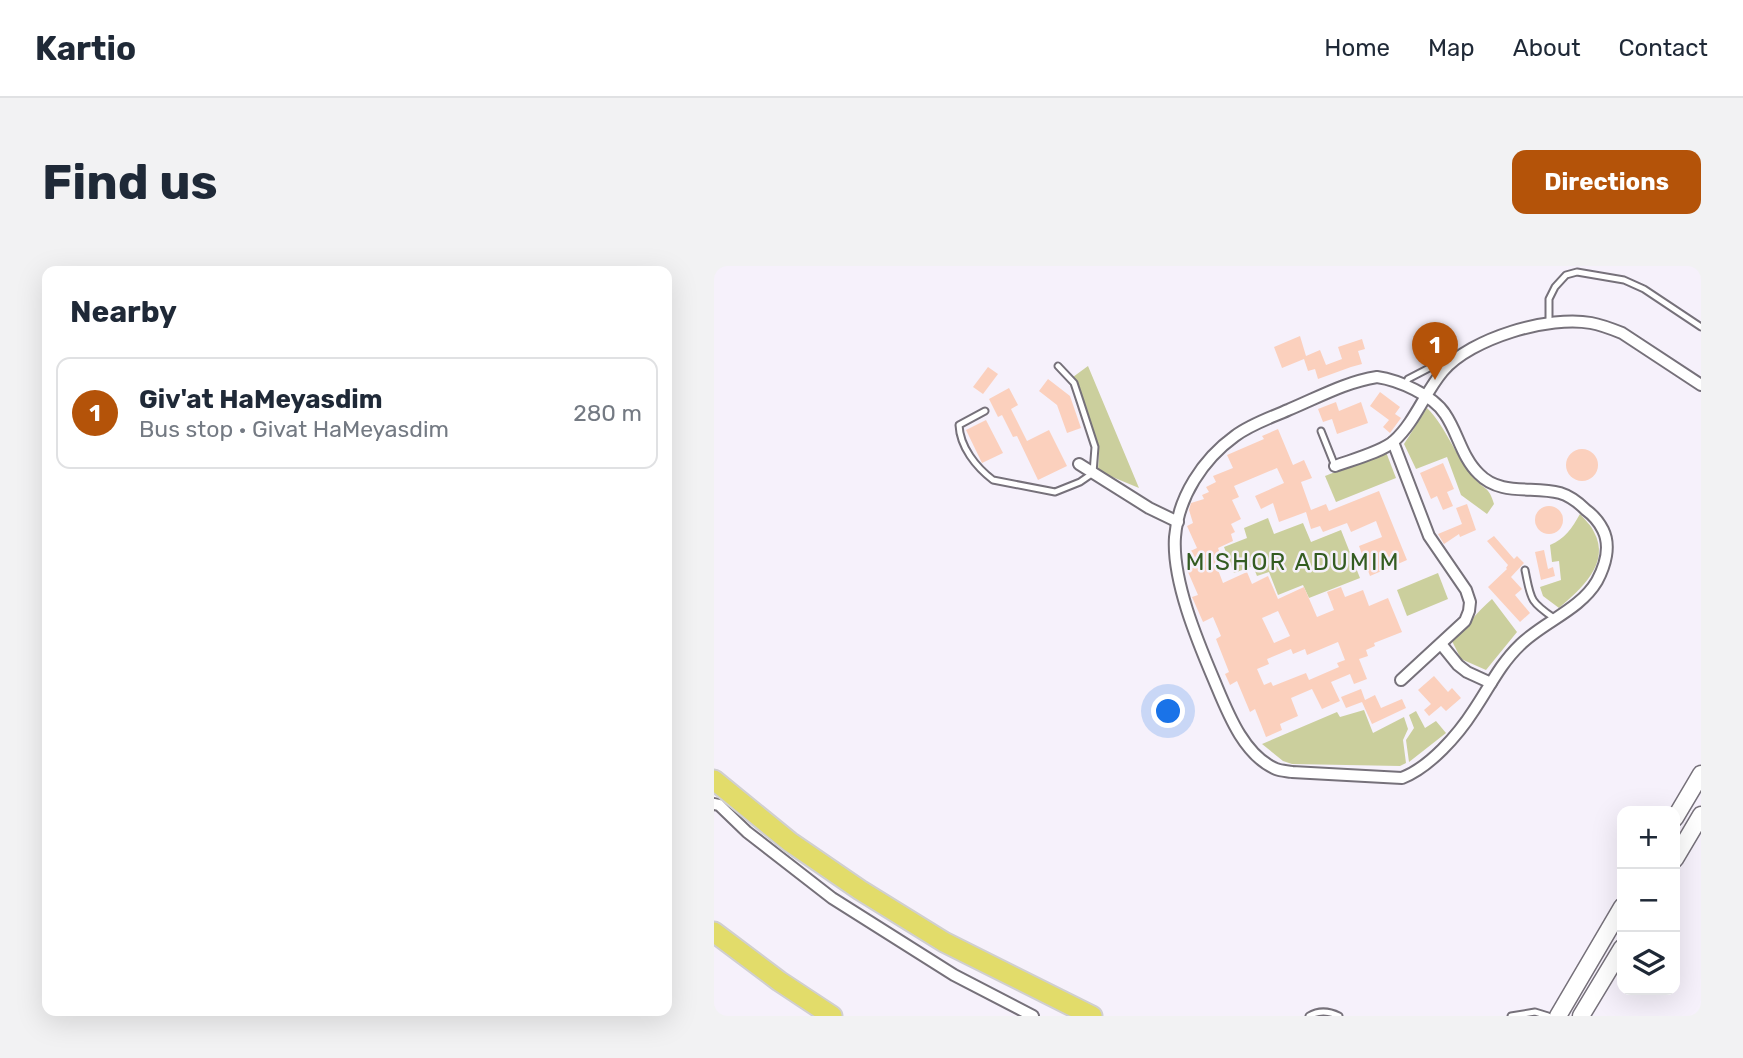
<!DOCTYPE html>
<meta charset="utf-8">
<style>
:root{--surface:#fff;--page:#f2f2f3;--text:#1f2937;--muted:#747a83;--line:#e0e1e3;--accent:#b45309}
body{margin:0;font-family:Rubik,sans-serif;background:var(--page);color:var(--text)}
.controls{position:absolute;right:21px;bottom:21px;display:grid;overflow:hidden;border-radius:14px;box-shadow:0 7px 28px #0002}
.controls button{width:63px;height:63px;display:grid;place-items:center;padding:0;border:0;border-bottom:2px solid var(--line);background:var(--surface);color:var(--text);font:35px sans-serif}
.you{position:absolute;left:455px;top:446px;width:24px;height:24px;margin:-18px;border:5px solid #fff;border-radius:50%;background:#1a73e8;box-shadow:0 0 0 10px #1a73e833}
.badge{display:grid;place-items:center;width:46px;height:46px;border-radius:50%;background:var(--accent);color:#fff;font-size:23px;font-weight:700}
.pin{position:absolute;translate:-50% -58px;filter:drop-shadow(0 2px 4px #0008)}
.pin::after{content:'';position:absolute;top:37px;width:24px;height:21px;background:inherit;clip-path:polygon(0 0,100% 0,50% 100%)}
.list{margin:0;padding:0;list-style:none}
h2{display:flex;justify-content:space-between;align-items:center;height:91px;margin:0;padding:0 28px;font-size:30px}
h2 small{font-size:23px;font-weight:400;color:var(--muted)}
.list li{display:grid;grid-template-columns:46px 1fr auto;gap:21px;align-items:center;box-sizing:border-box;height:112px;margin:0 14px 14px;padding:0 14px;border:2px solid var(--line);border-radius:14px}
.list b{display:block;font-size:26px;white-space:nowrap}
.list p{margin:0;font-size:23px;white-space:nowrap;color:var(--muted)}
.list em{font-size:23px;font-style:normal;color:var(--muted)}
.icon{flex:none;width:38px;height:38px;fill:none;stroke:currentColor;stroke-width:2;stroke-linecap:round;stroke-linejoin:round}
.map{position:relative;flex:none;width:987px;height:750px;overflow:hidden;border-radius:14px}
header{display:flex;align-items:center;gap:42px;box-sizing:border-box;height:98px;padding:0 35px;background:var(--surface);border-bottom:2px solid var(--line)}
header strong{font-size:33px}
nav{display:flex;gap:38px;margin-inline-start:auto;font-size:24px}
.intro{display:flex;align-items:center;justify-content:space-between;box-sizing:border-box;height:168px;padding:0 42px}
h1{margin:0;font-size:49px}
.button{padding:18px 32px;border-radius:14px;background:var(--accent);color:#fff;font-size:24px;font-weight:700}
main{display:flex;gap:42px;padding:0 42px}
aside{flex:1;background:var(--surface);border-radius:14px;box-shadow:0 7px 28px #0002}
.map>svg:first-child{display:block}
.green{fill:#cbcf9d}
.building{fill:#fbd0bd;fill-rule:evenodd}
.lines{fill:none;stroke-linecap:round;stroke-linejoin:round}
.lane-casing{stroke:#76717a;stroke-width:9}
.street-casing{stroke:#76717a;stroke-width:14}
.secondary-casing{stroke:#76717a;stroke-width:19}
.highway-casing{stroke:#d0cfd0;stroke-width:23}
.lane{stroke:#fff;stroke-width:5}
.street{stroke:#fff;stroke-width:10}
.secondary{stroke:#fff;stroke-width:16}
.highway{stroke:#e2dc6a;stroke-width:19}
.labels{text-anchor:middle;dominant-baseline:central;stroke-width:5;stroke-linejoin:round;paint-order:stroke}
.quarter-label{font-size:24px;letter-spacing:2px;fill:#335c21;stroke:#f6f1fb}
</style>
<header>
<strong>Kartio</strong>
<nav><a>Home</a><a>Map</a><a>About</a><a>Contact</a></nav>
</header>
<div class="intro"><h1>Find us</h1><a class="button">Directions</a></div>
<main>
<aside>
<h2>Nearby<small></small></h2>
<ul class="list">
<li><span class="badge">1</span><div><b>Giv'at HaMeyasdim</b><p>Bus stop · Givat HaMeyasdim</p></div><em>280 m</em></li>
</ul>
</aside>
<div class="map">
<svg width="987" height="750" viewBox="0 0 987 750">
<rect width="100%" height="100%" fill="#f6f1fb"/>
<g class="green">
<polygon points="374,100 425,222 384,205 385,186 365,120 359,111"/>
<path d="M713,142C733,162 741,190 760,212C770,224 775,220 780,238L773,248L747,229L733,191L702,203L690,178Z"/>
<polygon points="672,186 682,212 622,236 611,210"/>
<path d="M866,248C871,254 877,259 880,266C897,297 867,323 845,342L829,330L826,321L847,314L845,295L838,296L836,279C851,273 858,262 866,248Z"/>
<polygon points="554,252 560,268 589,257 597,276 627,264 646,312 595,332 589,319 564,329 555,306 543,310 539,300 520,307 510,281 533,272 530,262"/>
<polygon points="724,307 734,333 693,350 683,324"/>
<path d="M778,333L803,366L772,404L747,393L738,375C752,361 763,346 778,333Z"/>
<polygon points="650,444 659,467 690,451 694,463 689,474 692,497 686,500 578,498 569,495 548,478 623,446 626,451"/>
<polygon points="702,445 711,462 722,455 732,467 695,496 692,474 700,462 695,449"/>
</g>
<g class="building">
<polygon points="586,70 592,90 606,84 612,99 628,93 624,81 648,73 651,83 644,85 648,98 637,101 604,113 601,103 594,105 590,93 568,102 560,81"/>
<polygon points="274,101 284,108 269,128 259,121"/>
<polygon points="334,113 356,130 367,162 353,167 343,139 325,125"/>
<polygon points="295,122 304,139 297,143 313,175 335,164 353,200 324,214 303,170 299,171 288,149 284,151 275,133"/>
<polygon points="666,126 686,141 681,148 687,152 676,167 669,161 675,154 656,140"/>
<polygon points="622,136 625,145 647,136 654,157 623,168 618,153 609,156 604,143"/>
<polygon points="272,154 289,187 268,197 252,164"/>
<path d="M564,163L579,199L590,194L598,212L587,216L597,244L612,238L615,245L665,225L693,294L656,310L645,280L668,271L662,255L637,266L633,257L609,266L606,260L597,263L592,246L565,256L559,237L547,243L541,230L570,217L563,202L520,220L525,231L518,234L527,253L517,258L521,266L517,268L519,275L504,282L508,293L501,296L509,317L533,306L538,318L554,310L564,333L590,321L603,351L620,344L613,326L627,321L631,331L649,324L655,340L674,332L688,366L660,377L661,380L652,384L654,390L645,393L653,413L640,418L636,408L617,416L626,435L608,443L598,423L577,432L584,450L566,458L568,464L552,471L541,443L536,446L523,415L516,419L511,408L515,406L502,373L507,370L499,351L489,356L478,331L484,329L474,306L472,287L483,282L473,260L479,257L475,244L477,237L490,233L488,229L495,226L492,221L502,216L499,210L519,202L513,189L550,173L548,170ZM564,345L576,370L560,377L548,352ZM624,376L631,394L623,397L625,401L595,414L592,407L559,420L557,416L550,419L543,403L555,398L553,393L577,383L579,388L591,383L593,389Z"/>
<circle cx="868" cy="199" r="16"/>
<polygon points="729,197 740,223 733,226 739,240 729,244 723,230 717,233 706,207"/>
<polygon points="753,238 762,264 746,271 745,268 730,278 724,268 748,258 742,242"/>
<circle cx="835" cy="254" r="14"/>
<polygon points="780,270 800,293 803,290 810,297 797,311 808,323 801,329 816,347 806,356 774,321 793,303 792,302 794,299 773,275"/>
<polygon points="830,284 834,303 839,301 841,310 827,314 821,286"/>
<polygon points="720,410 734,426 738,422 747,432 732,445 727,440 715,450 710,444 717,438 704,424"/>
<polygon points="647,423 651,434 661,429 667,442 688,433 692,442 658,458 648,436 632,442 627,431"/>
</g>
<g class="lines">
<g class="lane-casing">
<g id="lane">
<polyline points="835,57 835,33 841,21 852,9 863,6 910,14 930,23 987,61"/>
<polyline points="691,119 694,113 721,99 738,92"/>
<path d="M271,145L245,159C246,181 262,201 279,214L341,226L366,216L379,207L381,181L366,135L360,117L344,100"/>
<polyline points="607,165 621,200"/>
<path d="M811,304C817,333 815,335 840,352"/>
<path d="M595,750C605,744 615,745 625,750"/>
<polyline points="797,750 821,746 834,750"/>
</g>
</g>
<g class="street-casing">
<g id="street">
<path d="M663,111C684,114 719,129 731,148C744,167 748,192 765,208C786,230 819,220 846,227C856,230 865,237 872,244C879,249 885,256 889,264C897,280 891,300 883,315C866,344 829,356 806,379C786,398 775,422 760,444C744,469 716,501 688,512L578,506C573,505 567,505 562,503C529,489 513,445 500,414C483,374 458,314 461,271C464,231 489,193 521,170C537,158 556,152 574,144C603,132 631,116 663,111Z"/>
<polyline points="679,176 715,270 752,324 756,336 755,345 751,355 687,414"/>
<polyline points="365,198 435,242 464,256"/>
<path d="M621,200C637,194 668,186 680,175C701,156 711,126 729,105C757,72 836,49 877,57C888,59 898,63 908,67L987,119"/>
<polyline points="727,378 744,399 753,406 777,417"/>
<polyline points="0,538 5,539 33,566 118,632 240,709 319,750"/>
</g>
</g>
<g class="secondary-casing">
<g id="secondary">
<polyline points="961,552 987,508"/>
<polyline points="961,593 987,549"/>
<polyline points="844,750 908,641"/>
<polyline points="867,750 908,682"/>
</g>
</g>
<g class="highway-casing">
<g id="highway">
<polyline points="0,514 76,576 146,624 230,676 378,750"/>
<polyline points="0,666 65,715 118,750"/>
</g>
</g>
<use href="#lane" class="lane"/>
<use href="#street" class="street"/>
<use href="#secondary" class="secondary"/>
<use href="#highway" class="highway"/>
</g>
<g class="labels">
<g class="quarter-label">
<text x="579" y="296">MISHOR ADUMIM</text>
</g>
</g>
</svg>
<div class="controls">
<button>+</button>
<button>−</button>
<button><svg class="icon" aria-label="layers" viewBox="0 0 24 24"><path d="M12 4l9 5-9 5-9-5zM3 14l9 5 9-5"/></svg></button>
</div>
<div class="you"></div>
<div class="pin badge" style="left:721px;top:114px">1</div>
</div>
</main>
